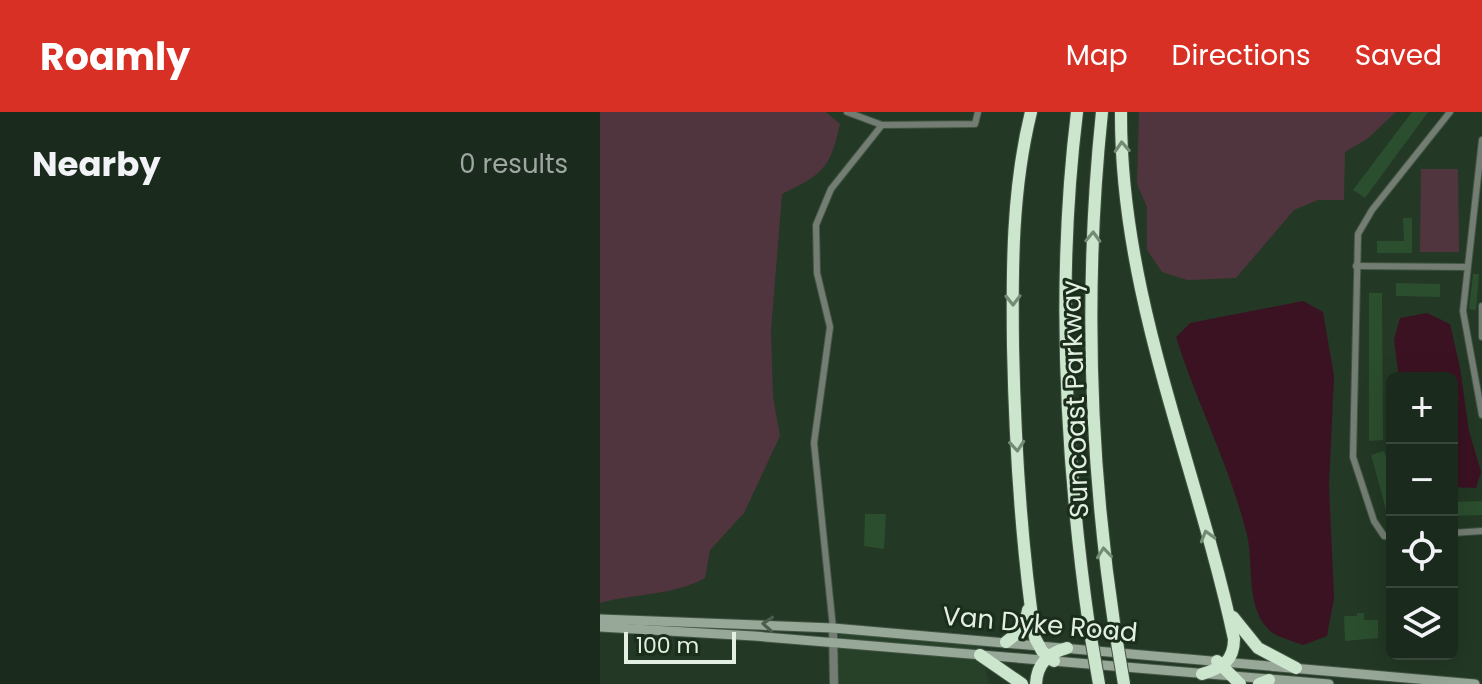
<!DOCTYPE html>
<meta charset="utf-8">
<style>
:root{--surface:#1a2a1c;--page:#233225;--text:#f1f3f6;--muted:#9fa7a3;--line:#38463b;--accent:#d93025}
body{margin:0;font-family:Poppins,sans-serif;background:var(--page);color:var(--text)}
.controls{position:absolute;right:24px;bottom:24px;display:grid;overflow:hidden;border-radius:12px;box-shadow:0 8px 32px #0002}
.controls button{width:72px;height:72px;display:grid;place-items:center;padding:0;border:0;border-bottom:2px solid var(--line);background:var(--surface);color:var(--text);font:40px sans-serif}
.scale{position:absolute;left:24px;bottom:20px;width:112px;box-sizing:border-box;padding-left:8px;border:4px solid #e3efe3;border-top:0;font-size:22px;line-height:28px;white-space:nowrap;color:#e3efe3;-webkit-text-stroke:6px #1a2e1b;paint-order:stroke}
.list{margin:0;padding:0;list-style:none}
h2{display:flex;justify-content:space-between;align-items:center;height:104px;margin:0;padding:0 32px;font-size:34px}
h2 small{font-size:26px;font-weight:400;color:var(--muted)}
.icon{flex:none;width:44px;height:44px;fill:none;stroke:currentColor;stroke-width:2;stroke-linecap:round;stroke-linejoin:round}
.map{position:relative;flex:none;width:882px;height:572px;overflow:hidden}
header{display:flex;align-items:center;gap:48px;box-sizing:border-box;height:112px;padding:0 40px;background:var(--accent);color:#fff}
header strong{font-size:38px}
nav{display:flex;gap:44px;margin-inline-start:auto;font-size:28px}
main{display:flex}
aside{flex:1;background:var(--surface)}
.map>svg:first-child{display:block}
.built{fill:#274129}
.green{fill:#51353e}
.water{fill:#3b1222}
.building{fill:#2b4e2e}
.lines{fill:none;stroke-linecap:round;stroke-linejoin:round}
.minor-casing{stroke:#425543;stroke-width:8}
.tertiary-casing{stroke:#425543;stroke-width:10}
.secondary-casing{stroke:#425543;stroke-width:11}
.motorway-casing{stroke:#425543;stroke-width:14}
.minor{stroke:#737d73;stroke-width:6}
.tertiary{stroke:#737d73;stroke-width:8}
.secondary{stroke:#97a798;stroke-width:9}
.motorway{stroke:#cce6cd;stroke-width:12}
.motorway-bridge-casing{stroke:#425543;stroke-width:14;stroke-linecap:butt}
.motorway-bridge{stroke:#cce6cd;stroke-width:12}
.oneway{stroke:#738a74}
.oneway2{stroke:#4c5e4d}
.labels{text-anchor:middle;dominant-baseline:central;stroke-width:6;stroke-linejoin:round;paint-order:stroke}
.street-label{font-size:26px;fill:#e3efe3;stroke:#1a2e1b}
</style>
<header>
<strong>Roamly</strong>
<nav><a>Map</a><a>Directions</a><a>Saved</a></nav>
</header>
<main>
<aside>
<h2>Nearby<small>0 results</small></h2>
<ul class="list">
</ul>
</aside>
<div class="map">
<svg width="882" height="572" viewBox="0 0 882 572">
<rect width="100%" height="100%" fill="#233825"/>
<polygon class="built" points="338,519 377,524 389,572 239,572 239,521"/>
<g class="green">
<path d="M0,0H226L240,12C230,57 223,62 182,82L171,219L173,285L180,324L144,401L110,438L105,466C72,484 36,481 0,491Z"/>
<polygon points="539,0 796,0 767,27 745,40 744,88 718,88 694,98 636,166 587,168 562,160 547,138 547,95 537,72"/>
<polygon points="821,57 858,57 859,140 820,140"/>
</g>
<g class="water">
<path d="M703,189L723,200L734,264L729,373L734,486L727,524L703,533C694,529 676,525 669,518C645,494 654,452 647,423C630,354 597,292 576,225L590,211Z"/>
<polygon points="827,201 850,212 860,256 869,319 881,360 876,376 852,375 852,266 799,266 794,228 800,206"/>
</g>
<g class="building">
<polygon points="812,0 828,0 765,86 753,78"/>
<polygon points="803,106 812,106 812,141 777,141 777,129 804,129"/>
<polygon points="873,162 879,162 876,198 869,197"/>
<polygon points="796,171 840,172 840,185 796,184"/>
<polygon points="769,181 782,181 783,328 769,329"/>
<polygon points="784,339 792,366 790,412 771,343"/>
<polygon points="882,389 882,403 852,404 852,390"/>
<polygon points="265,402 286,402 284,437 264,434"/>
<polygon points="757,501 764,501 764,508 778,508 778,526 745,529 744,504 757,504"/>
</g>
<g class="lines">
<g class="minor-casing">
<g id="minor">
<polyline points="247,0 282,13"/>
<polyline points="882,28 863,199 882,303"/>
<polyline points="756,154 867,155"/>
<polyline points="882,194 882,225"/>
<polyline points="852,421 882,419"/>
<polyline points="792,425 784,424 774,409 753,345 758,122 772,98 850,0"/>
<polyline points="233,516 214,331 230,215 217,161 216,113 231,77 282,13 375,12 378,0"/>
</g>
</g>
<g class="tertiary-casing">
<polyline id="tertiary" points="233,516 234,572"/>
</g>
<g class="secondary-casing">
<g id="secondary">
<polyline points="0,507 233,516 875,572"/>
<polyline points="0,515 154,524 729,572"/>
</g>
</g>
<g class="motorway-casing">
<g id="motorway">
<path d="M431,0C412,77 412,156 413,235C415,332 421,430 435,526L442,539L454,549"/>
<path d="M477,0C456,171 465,344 489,514"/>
<path d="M502,0C484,173 489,346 515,518"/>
<path d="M521,0C520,184 596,350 634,527C634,549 622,556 602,562"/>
<polyline points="633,505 658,536 696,556"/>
<polyline points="406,530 424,516 428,498"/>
<polyline points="380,543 422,572"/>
<polyline points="617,549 640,572"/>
<path d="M436,572C437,552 448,541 467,536"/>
<polyline points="659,572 669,568"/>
</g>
</g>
<use href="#minor" class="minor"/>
<use href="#tertiary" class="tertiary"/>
<use href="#secondary" class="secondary"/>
<use href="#motorway" class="motorway"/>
<g class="motorway-bridge-casing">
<g id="motorway-bridge">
<polyline points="489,514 499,572"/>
<polyline points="515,518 524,572"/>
</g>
</g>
<use href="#motorway-bridge" class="motorway-bridge"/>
</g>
<defs><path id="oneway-chevron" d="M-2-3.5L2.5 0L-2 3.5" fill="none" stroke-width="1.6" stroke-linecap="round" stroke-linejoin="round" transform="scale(2)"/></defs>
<g class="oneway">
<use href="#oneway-chevron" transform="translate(522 35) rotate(-93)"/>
<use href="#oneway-chevron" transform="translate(493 125) rotate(-88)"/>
<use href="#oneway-chevron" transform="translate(413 188) rotate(89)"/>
<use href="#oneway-chevron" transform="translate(417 334) rotate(85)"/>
<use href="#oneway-chevron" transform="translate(607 424) rotate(-106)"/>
<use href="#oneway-chevron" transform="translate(504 441) rotate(-96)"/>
</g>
<use class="oneway2" href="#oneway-chevron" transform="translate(168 512) rotate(-176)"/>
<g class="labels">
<g class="street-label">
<text transform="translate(475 287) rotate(-92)">Suncoast Parkway</text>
<text transform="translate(440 512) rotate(5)">Van Dyke Road</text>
</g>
</g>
</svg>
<div class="controls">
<button>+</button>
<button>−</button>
<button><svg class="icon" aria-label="locate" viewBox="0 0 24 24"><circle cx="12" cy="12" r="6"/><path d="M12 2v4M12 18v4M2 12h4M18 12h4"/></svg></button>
<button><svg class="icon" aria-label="layers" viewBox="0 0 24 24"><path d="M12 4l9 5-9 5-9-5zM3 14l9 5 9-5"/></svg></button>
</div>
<div class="scale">100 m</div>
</div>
</main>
